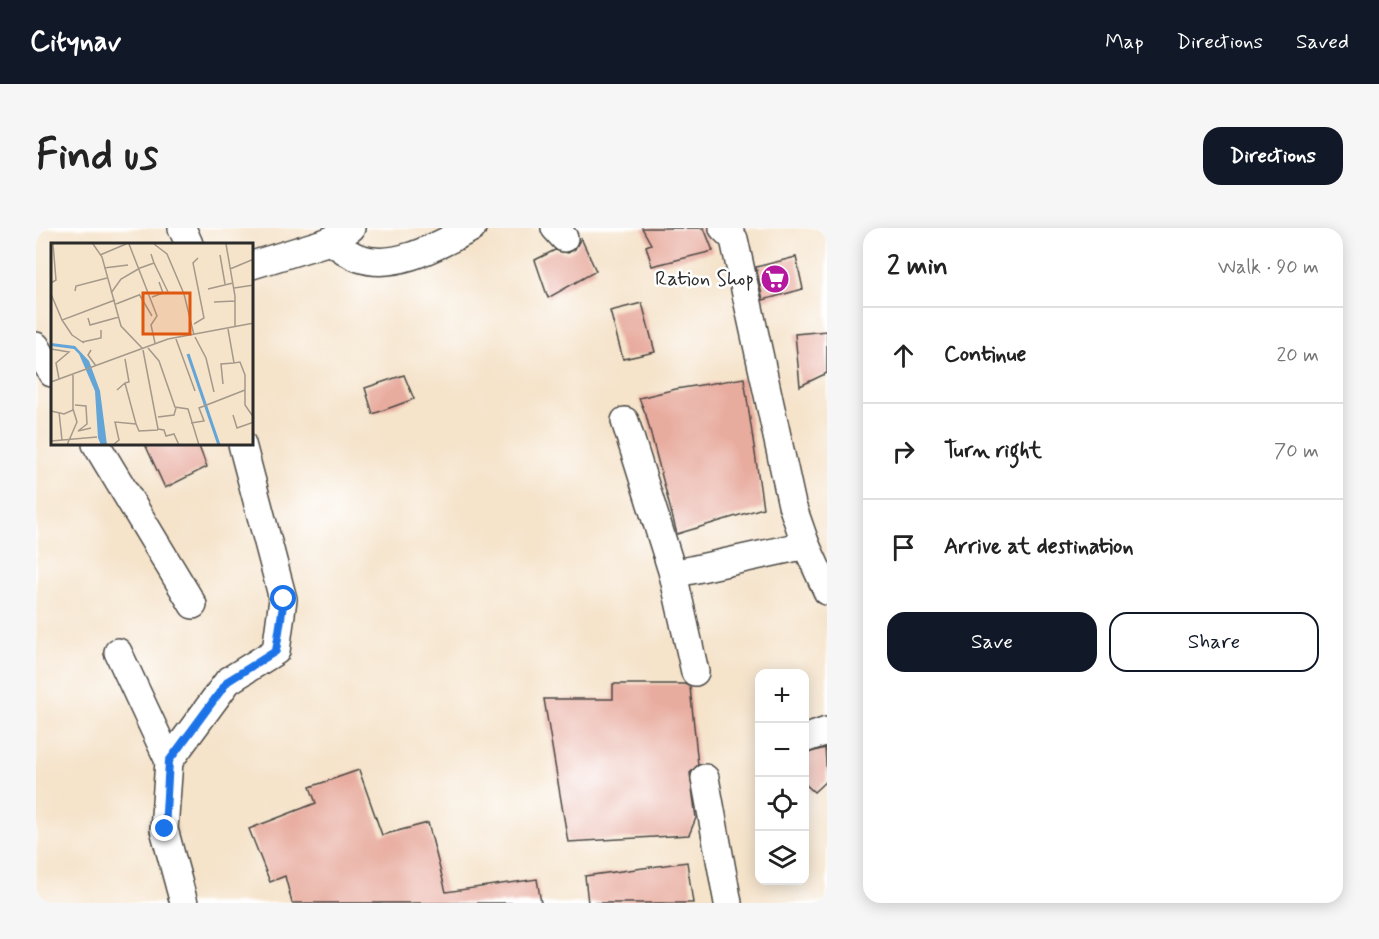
<!DOCTYPE html>
<meta charset="utf-8">
<style>
:root{--surface:#fff;--page:#f6f6f6;--text:#222;--muted:#767676;--line:#e0e0e0;--accent:#111827}
body{margin:0;font-family:Mynerve,sans-serif;background:var(--page);color:var(--text)}
.controls{position:absolute;right:18px;bottom:18px;display:grid;overflow:hidden;border-radius:12px;box-shadow:0 3px 15px #0003}
.controls button{width:54px;height:54px;display:grid;place-items:center;padding:0;border:0;border-bottom:2px solid var(--line);background:var(--surface);color:var(--text);font:30px sans-serif}
.stop{position:absolute;width:18px;height:18px;margin:-14px;border:4px solid #1a73e8;border-radius:50%;background:#fff}
.stop.end{background:#1a73e8;border-color:#fff;box-shadow:0 2px 6px #0008}
.list{margin:0;padding:0;list-style:none}
h2{display:flex;justify-content:space-between;align-items:center;height:78px;margin:0;padding:0 24px;font-size:26px}
h2 small{font-size:20px;font-weight:400;color:var(--muted)}
.list li{display:grid;grid-template-columns:39px 1fr auto;gap:18px;align-items:center;box-sizing:border-box;height:96px;padding:0 24px;border-top:2px solid var(--line)}
.list b{display:block;font-size:22px;white-space:nowrap}
.list em{font-size:20px;font-style:normal;color:var(--muted)}
.actions{display:flex;gap:12px;padding:18px 24px}
.actions a{flex:1;padding:14px 0;border:2px solid var(--accent);border-radius:18px;text-align:center;font-size:21px;color:var(--accent)}
.actions .main{background:var(--accent);color:#fff}
.icon{flex:none;width:33px;height:33px;fill:none;stroke:currentColor;stroke-width:2;stroke-linecap:round;stroke-linejoin:round}
.map{position:relative;flex:none;width:791px;height:675px;overflow:hidden;border-radius:18px}
header{display:flex;align-items:center;gap:36px;box-sizing:border-box;height:84px;padding:0 30px;background:var(--accent);color:#fff}
header strong{font-size:28px}
nav{display:flex;gap:33px;margin-inline-start:auto;font-size:21px}
.intro{display:flex;align-items:center;justify-content:space-between;box-sizing:border-box;height:144px;padding:0 36px}
h1{margin:0;font-size:42px}
.button{padding:15px 27px;border-radius:18px;background:var(--accent);color:#fff;font-size:21px;font-weight:700}
main{display:flex;gap:36px;padding:0 36px}
aside{flex:1;background:var(--surface);border-radius:18px;box-shadow:0 3px 15px #0003}
.map>svg:first-child{display:block}
.building{fill:#e8ac9f}
.lines{fill:none;stroke-linecap:round;stroke-linejoin:round}
.street-casing{stroke:#494743;stroke-width:30}
.street{stroke:#fff;stroke-width:27}
.route{stroke:#1a73e8;stroke-width:8}
.labels{text-anchor:middle;dominant-baseline:central;stroke-width:5;stroke-linejoin:round;paint-order:stroke}
.poi-label{font-size:21px;fill:#2b2b2b;stroke:#fff;text-anchor:end}
.inset-river{fill:none;stroke:#63a5d7;stroke-width:3}
.inset-road{fill:none;stroke:#a4998a;stroke-width:1.5}
.view{fill:#df570e;fill-opacity:0.15;stroke:#df570e;stroke-width:3}
.inset-edge{fill:none;stroke:#2b2b2b;stroke-width:3}
</style>
<header>
<strong>Citynav</strong>
<nav><a>Map</a><a>Directions</a><a>Saved</a></nav>
</header>
<div class="intro"><h1>Find us</h1><a class="button">Directions</a></div>
<main>
<div class="map">
<svg width="791" height="675" viewBox="0 0 791 675">
<rect width="100%" height="100%" fill="#fff"/>
<filter id="ink" filterUnits="userSpaceOnUse"><feTurbulence type="fractalNoise" baseFrequency=".0167" numOctaves="2"/><feDisplacementMap in="SourceGraphic" scale="12" xChannelSelector="R" yChannelSelector="G"/><feConvolveMatrix kernelMatrix="1 2 1 2 8 2 1 2 1" color-interpolation-filters="sRGB"/></filter>
<filter id="wash" filterUnits="userSpaceOnUse"><feTurbulence type="fractalNoise" baseFrequency=".008" numOctaves="4" result="noise"/><feDisplacementMap in="SourceGraphic" scale="24" xChannelSelector="R" yChannelSelector="G"/><feGaussianBlur stdDeviation="1.35" result="paint"/><feColorMatrix in="noise" values="0 0 0 0 0 0 0 0 0 0 0 0 0 0 0 0 0 1.4 0 .05"/><feComposite in="paint" operator="in"/></filter>
<g filter="url(#wash)">
<rect width="100%" height="100%" fill="#f5e3ca"/>
<g id="blocks">
<g class="building">
<polygon points="606,0 668,0 677,23 616,38 610,18 615,16"/>
<polygon points="545,10 560,43 512,70 499,32 519,22 532,25 539,21"/>
<polygon points="760,29 767,61 727,72 720,39"/>
<polygon points="606,75 619,124 587,131 574,83"/>
<polygon points="791,103 791,145 764,158 759,106"/>
<polygon points="368,147 378,171 337,186 329,160"/>
<polygon points="708,150 727,280 641,306 610,187 603,170 640,161"/>
<polygon points="109,216 162,216 171,239 129,260"/>
<polygon points="577,456 649,456 654,459 662,537 654,545 660,590 653,607 532,614 508,471 577,471"/>
<polygon points="789,520 791,552 778,564 768,555 768,526"/>
<polygon points="323,542 346,607 392,595 410,664 501,651 505,675 256,675 249,648 234,654 213,601 280,575 274,559"/>
<polygon points="651,634 657,675 552,675 549,648"/>
</g>
</g>
</g>
<g filter="url(#ink)">
<use href="#blocks" fill-opacity="0" stroke="#494743" stroke-width="1.5"/>
<g class="lines">
<g class="street-casing">
<g id="street">
<polyline points="146,0 153,16"/>
<polyline points="519,0 528,10"/>
<polyline points="687,0 698,11 756,277 770,317 791,363"/>
<path d="M294,13C303,18 313,27 323,30C360,43 404,16 436,0"/>
<polyline points="216,37 294,13 315,0"/>
<polyline points="0,118 16,145"/>
<polyline points="589,193 637,346 659,444"/>
<polyline points="60,216 157,377"/>
<polyline points="637,346 770,317"/>
<polyline points="82,424 133,533"/>
<polyline points="768,511 791,503"/>
<polyline points="669,550 692,675"/>
<polyline points="148,675 128,601 133,533 192,453 240,423 247,371 206,216"/>
</g>
</g>
<use href="#street" class="street"/>
</g>
</g>
<g class="lines" filter="url(#ink)">
<polyline class="route" points="129,601 133,533 192,453 240,423 248,371"/>
</g>
<defs>
<g id="supermarket-disc" transform="scale(1.5)"><circle r="9.5" fill="#b5179e" stroke="#fff"/><path d="M-6-5.5h2.5l.6 2H6L4.5 2H-2.5L-4.4-4H-6ZM-1.5 3.2a1.3 1.3 0 1 0 .1 0ZM3 3.2a1.3 1.3 0 1 0 .1 0Z" fill="#fff"/></g>
</defs>
<g fill-rule="evenodd">
<use href="#supermarket-disc" x="739" y="51"/>
</g>
<g class="labels">
<g class="poi-label">
<text x="718" y="51">Ration Shop</text>
</g>
</g>
<g transform="translate(15 15)">
<rect width="202" height="202" fill="#f5e3ca"/>
<path d="M0,100L24,103L38,118L49,148L56,202H50L47,195L44,148L28,111L23,106L0,103Z" fill="#63a5d7"/>
<path class="inset-river" d="M137,111L168,202"/>
<path class="inset-road" d="M42,1L51,14L70,83L91,105M78,1L106,73L100,82L104,100M103,1L116,11L133,51L143,92M175,1L184,53V83M49,12L75,1M169,12L174,41M103,20L117,49M53,25L77,22M89,25L103,20L100,11M179,26L203,16M0,40L5,37L2,1M183,45L203,42M157,46L182,40M24,48L25,43L56,35M60,50L70,36L89,25M0,51L11,77M88,51L101,73M101,54L112,50L108,39M163,59L184,58M65,61L88,52M37,75L39,82L68,74M143,81L153,75L142,20L147,15M177,86L183,120L189,119L194,132V162L203,175M144,94L155,115L163,149M125,96L144,148M31,99L50,95V87M33,100L21,92L11,77L64,57M97,105L108,118L124,164L137,166L148,202M0,106L18,109L5,120L8,136M40,107L37,112L45,123M92,107L107,186L113,187L115,193L123,191L128,202M74,116L78,139L74,140M0,139L117,96L203,80M172,141L170,121L183,120M66,147L74,140L85,181M24,162L35,163L36,181L27,188L40,185M0,168L13,171L22,167V132M8,169L11,197M182,172L186,185L203,179M107,174L123,172L125,165M140,180L153,178L148,165L194,147M0,198L46,194M16,202L26,179L22,166M62,202L68,197L64,179L85,181L88,188L107,187"/>
<path class="view" d="M92,50H139V91H92Z"/>
<rect width="202" height="202" class="inset-edge"/>
</g>
</svg>
<div class="controls">
<button>+</button>
<button>−</button>
<button><svg class="icon" aria-label="locate" viewBox="0 0 24 24"><circle cx="12" cy="12" r="6"/><path d="M12 2v4M12 18v4M2 12h4M18 12h4"/></svg></button>
<button><svg class="icon" aria-label="layers" viewBox="0 0 24 24"><path d="M12 4l9 5-9 5-9-5zM3 14l9 5 9-5"/></svg></button>
</div>
<div class="stop" style="left:248px;top:371px"></div>
<div class="stop end" style="left:129px;top:601px"></div>
</div>
<aside>
<h2>2 min<small>Walk · 90 m</small></h2>
<ul class="list">
<li><svg class="icon" aria-label="ahead" viewBox="0 0 24 24"><path d="M12 20V5M6 11l6-6 6 6"/></svg><div><b>Continue</b></div><em>20 m</em></li>
<li><svg class="icon" aria-label="right" viewBox="0 0 24 24"><path d="M7 20v-9h11M14 6l5 5-5 5"/></svg><div><b>Turn right</b></div><em>70 m</em></li>
<li><svg class="icon" aria-label="arrive" viewBox="0 0 24 24"><path d="M6 21V4h12l-3 4 3 4H6"/></svg><div><b>Arrive at destination</b></div></li>
</ul>
<div class="actions"><a class="main">Save</a><a>Share</a></div>
</aside>
</main>
